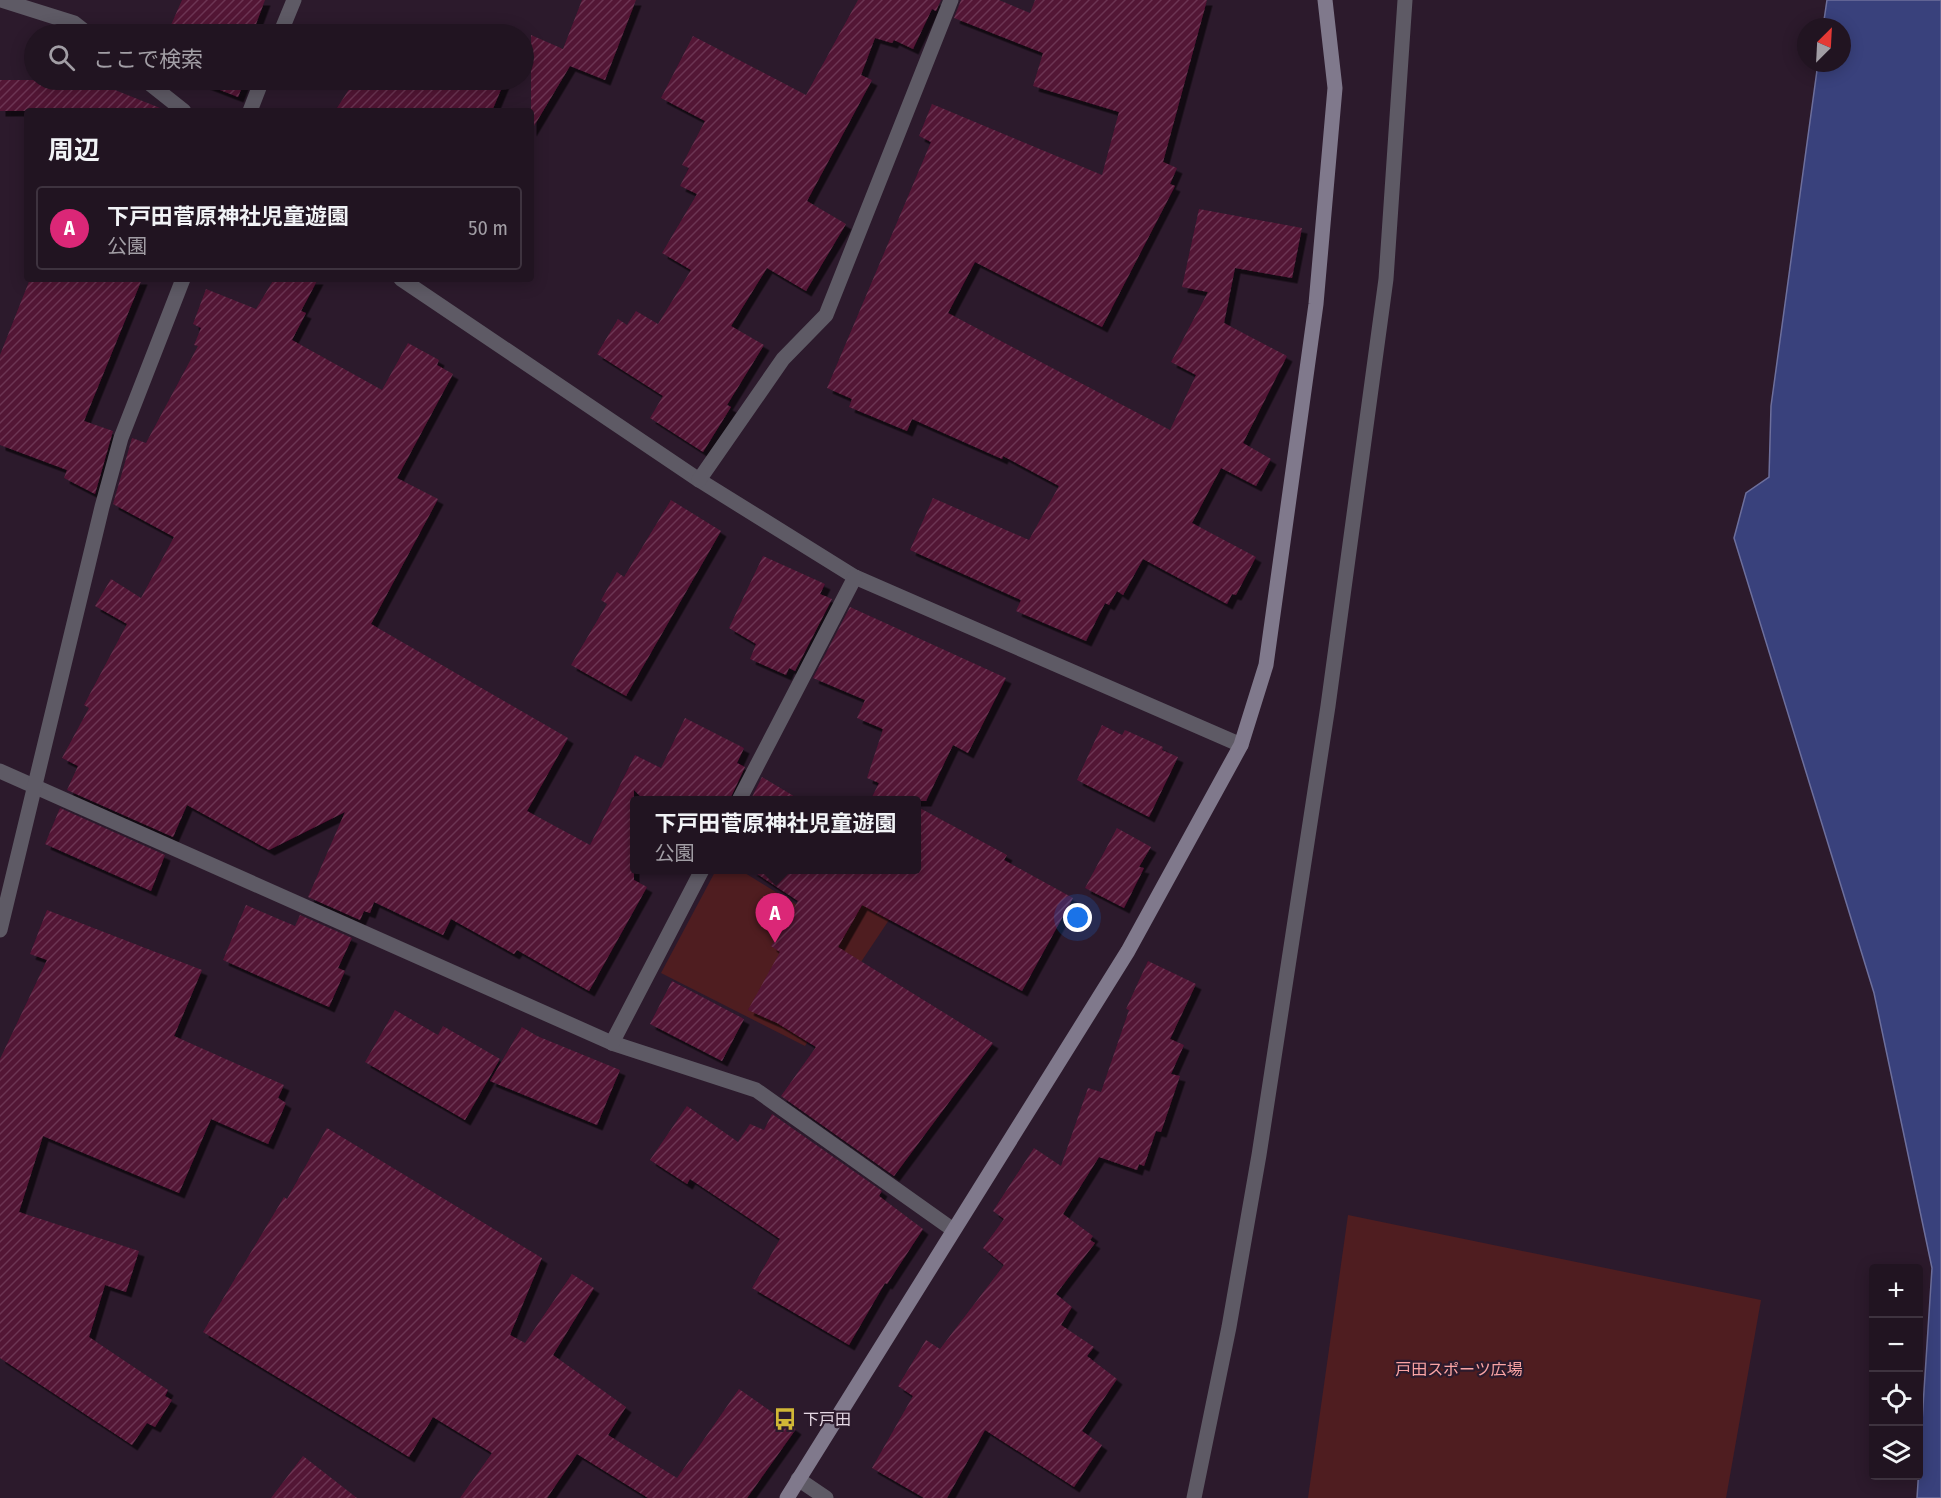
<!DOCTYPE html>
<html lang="ja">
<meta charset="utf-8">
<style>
:root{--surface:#211421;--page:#291d2a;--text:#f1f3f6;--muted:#a29ea5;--line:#3e333f;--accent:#db2777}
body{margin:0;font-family:"Fira Sans Condensed","Noto Sans JP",sans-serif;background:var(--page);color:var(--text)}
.controls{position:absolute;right:18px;bottom:18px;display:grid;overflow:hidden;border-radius:6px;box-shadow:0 3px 15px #0003}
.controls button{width:54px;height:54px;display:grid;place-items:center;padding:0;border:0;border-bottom:2px solid var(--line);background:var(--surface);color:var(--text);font:30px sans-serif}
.compass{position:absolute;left:1797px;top:18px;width:54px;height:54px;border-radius:50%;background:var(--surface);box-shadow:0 3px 15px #0003;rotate:24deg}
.you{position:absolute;left:1078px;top:918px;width:21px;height:21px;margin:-15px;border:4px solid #fff;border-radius:50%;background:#1a73e8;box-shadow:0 0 0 9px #1a73e833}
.badge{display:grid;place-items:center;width:39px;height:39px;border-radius:50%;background:var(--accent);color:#fff;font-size:20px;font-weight:700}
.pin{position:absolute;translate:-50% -50px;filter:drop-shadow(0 2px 3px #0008)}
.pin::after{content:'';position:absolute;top:32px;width:21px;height:18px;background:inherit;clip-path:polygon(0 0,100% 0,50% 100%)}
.popup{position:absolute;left:630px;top:796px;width:291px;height:78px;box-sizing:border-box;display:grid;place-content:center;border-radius:6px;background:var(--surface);filter:drop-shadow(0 2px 4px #0005);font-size:20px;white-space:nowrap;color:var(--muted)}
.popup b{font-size:22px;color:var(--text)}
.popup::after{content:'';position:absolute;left:50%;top:100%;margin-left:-12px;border:12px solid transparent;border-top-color:var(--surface)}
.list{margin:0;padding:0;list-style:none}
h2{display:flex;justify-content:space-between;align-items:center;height:78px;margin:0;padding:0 24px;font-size:26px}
h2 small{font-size:20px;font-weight:400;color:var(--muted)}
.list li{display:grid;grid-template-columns:39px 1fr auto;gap:18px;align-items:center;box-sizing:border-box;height:84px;margin:0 12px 12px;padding:0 12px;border:2px solid var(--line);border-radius:6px}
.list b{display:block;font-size:22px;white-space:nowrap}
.list p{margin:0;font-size:20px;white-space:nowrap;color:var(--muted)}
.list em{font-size:20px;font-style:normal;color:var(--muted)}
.icon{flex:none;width:33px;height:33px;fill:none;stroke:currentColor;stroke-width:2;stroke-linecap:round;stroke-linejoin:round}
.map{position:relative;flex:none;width:1941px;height:1498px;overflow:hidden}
.search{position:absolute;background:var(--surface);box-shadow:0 3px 15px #0003;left:24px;top:24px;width:510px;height:66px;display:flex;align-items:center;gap:15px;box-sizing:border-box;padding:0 21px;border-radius:33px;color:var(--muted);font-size:22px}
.panel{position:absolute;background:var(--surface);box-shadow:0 3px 15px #0003;left:24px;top:108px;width:510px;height:174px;border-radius:6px}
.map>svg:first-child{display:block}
.green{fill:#4f1d20}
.water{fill:#39417c;stroke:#6d6f9c;stroke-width:1.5}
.building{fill:url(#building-hatch);filter:url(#shadow)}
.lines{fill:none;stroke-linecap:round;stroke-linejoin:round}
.street{stroke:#5e5a65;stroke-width:15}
.secondary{stroke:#80798c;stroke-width:15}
.labels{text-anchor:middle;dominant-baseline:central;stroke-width:4.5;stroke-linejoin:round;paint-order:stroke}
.park-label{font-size:16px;fill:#faa4a4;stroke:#2c1a2c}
.poi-label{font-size:16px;fill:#e6d9e5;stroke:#2c1a2c;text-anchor:start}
</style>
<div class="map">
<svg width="1941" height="1498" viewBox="0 0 1941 1498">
<defs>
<pattern id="building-hatch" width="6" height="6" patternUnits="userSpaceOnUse" patternTransform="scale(1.5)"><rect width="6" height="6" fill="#531535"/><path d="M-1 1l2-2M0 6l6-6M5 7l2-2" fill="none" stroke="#6c3652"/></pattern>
<filter id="shadow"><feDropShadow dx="5.5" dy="5.5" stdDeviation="0" flood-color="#0009"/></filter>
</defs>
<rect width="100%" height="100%" fill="#2c1a2c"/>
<g class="green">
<polygon points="716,870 740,870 810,913 835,878 893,914 805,1046 661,973"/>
<polygon points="1348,1215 1761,1300 1726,1498 1308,1498"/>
</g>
<polygon class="water" points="1827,0 1941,0 1941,1498 1917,1498 1932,1268 1874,993 1734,538 1746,493 1769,477 1771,406 1818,63 1842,63 1842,27 1823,27"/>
<g class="building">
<polygon points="182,0 265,0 256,24 266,28 263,34 167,34"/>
<polygon points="582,0 636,0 605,80 570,66 531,131 531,35 563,49"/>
<polygon points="858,0 941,0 936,11 932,9 913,49 894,40 892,43 875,38 861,75 872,80 807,201 846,224 806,291 767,268 731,326 764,345 727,405 731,407 703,452 650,418 663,396 597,354 618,319 627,325 636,311 658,324 691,270 662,253 697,194 680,186 689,168 682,165 705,121 661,98 693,36 806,95"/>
<polygon points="961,0 999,0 1030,13 1035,0 1207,0 1163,162 1177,168 1170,184 1175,186 1102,327 975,262 948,313 1170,430 1196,375 1171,362 1208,292 1182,287 1199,209 1302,228 1292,278 1235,268 1224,323 1287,356 1243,443 1271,459 1256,486 1221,468 1192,523 1256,557 1236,595 1232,594 1227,604 1143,559 1123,595 1117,591 1109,605 1105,603 1086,641 1016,611 1021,600 910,550 933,498 1029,540 1059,486 1003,456 1002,459 912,419 907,431 849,407 852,399 827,388 931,142 919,136 932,104 1102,175 1119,112 1033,86 1043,53 954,18"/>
<polygon points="0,80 90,80 165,110 0,111"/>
<polygon points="203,80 245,80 238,97 202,83"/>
<polygon points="355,80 505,80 492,111 335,111"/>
<polygon points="30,279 142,279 84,421 113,431 95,494 64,478 67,470 0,445 0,355"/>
<polygon points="274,279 318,279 301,311 306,313 292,340 382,390 408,343 439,360 437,365 453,374 397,478 438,499 371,624 568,738 527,811 590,845 635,755 661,768 685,718 744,748 737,763 745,767 729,801 645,801 634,790 634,880 647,887 589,991 517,950 514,954 451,919 443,935 374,902 370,913 364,911 360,920 308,897 345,812 269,850 187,805 173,837 67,790 78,766 62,758 89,708 84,705 127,624 95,606 111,579 141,598 174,537 113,504 132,438 146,443 198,346 194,345 201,328 193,324 206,289 256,309"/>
<polygon points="671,500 721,531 626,696 571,665 607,604 601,600 617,572 624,577"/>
<polygon points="763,556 825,584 820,594 832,599 795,671 789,668 786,675 750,659 756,644 729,628"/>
<polygon points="850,607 1006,678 968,753 953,745 926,801 870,801 879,783 867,778 883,729 857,718 865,700 813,678"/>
<polygon points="1102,725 1122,735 1125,730 1163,747 1162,750 1178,757 1149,817 1077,780"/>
<polygon points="762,777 802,801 750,801"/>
<polygon points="916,806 1007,855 1004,860 1073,898 1022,991 862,905 838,947 993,1043 894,1176 781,1096 816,1047 777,1023 748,1010 780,952 771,946 798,901 751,870 916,870"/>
<polygon points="60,808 165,855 151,891 45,844"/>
<polygon points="1117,828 1151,847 1139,867 1144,868 1124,908 1085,888"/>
<polygon points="246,905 295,926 300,915 352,938 338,968 345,971 329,1007 223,960"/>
<polygon points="47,910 202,970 174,1036 284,1085 278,1098 286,1103 268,1144 211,1119 179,1193 43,1136 19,1212 139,1251 126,1292 105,1285 89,1337 168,1390 165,1396 172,1400 155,1427 147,1423 132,1445 0,1358 0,1059 47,960 30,954"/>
<polygon points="1148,961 1196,984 1170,1039 1184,1045 1171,1074 1180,1076 1161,1132 1156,1131 1144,1166 1139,1164 1137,1170 1099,1157 1063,1214 1093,1236 1090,1240 1095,1243 1056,1294 1072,1307 1061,1325 1094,1347 1087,1356 1117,1379 1082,1431 1102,1445 1074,1487 985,1430 947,1498 924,1498 872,1468 913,1396 898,1386 926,1340 940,1349 1004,1265 983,1248 1004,1219 993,1211 1034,1148 1061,1166 1088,1088 1101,1092 1129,1010 1126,1009"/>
<polygon points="672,981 744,1019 722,1061 650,1024"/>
<polygon points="395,1010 438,1035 443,1026 500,1059 465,1120 365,1062"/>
<polygon points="522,1027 537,1036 620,1070 597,1125 490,1081"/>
<polygon points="687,1106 738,1142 750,1124 764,1130 772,1114 882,1191 879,1196 923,1229 887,1284 885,1283 849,1345 752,1288 780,1239 690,1179 687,1184 650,1160"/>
<polygon points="327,1128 542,1258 510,1335 525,1343 572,1274 594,1288 553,1355 626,1407 608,1435 677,1478 739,1389 796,1429 747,1498 648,1498 577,1454 547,1498 460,1498 492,1453 433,1417 409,1457 203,1332 284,1197 287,1199"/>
<polygon points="303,1456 357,1498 271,1498"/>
</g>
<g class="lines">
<g class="street">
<polyline points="1,0 74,23 88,34"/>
<polyline points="280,34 294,0"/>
<polyline points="145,80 184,111"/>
<polyline points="250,111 262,80"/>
<polyline points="401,279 699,480 855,577 1241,745"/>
<polyline points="699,480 783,359 826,315 951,0"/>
<polyline points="0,771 612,1043 756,1090 952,1229"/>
<polyline points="739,800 855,577"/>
<polyline points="0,930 102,507 121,438 183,279"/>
<polyline points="612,1043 702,870"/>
<polyline points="798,1479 826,1498"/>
<polyline points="1194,1498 1229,1327 1259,1155 1328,706 1386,279 1405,0"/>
</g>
<polyline class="secondary" points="787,1498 1128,951 1241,745 1266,665 1316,304 1335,88 1325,0"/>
</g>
<defs>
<g id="bus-bare" transform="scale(1.8)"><path d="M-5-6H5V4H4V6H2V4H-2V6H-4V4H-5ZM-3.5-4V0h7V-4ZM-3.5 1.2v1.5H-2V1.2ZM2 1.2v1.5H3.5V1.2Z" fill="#d1b736" stroke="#2c1a2c" stroke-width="2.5" paint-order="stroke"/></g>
</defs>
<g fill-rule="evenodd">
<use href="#bus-bare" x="785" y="1419"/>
</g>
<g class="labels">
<g class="park-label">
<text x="1459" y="1369">戸田スポーツ広場</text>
</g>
<g class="poi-label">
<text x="803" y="1419">下戸田</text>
</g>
</g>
</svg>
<div class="controls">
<button>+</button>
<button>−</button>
<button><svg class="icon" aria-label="locate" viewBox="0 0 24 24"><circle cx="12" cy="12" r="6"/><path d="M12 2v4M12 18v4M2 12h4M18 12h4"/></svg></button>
<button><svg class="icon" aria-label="layers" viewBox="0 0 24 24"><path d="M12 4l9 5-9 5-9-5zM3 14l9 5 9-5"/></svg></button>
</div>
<svg class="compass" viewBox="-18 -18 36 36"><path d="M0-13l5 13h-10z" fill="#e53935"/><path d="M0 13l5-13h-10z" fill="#a29ea5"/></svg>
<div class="you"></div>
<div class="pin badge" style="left:775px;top:943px">A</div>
<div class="popup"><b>下戸田菅原神社児童遊園</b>公園</div>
<div class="search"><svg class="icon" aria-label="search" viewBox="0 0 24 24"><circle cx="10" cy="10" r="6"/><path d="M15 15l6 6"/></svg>ここで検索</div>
<section class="panel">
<h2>周辺<small></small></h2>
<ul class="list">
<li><span class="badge">A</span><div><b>下戸田菅原神社児童遊園</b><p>公園</p></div><em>50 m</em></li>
</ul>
</section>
</div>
